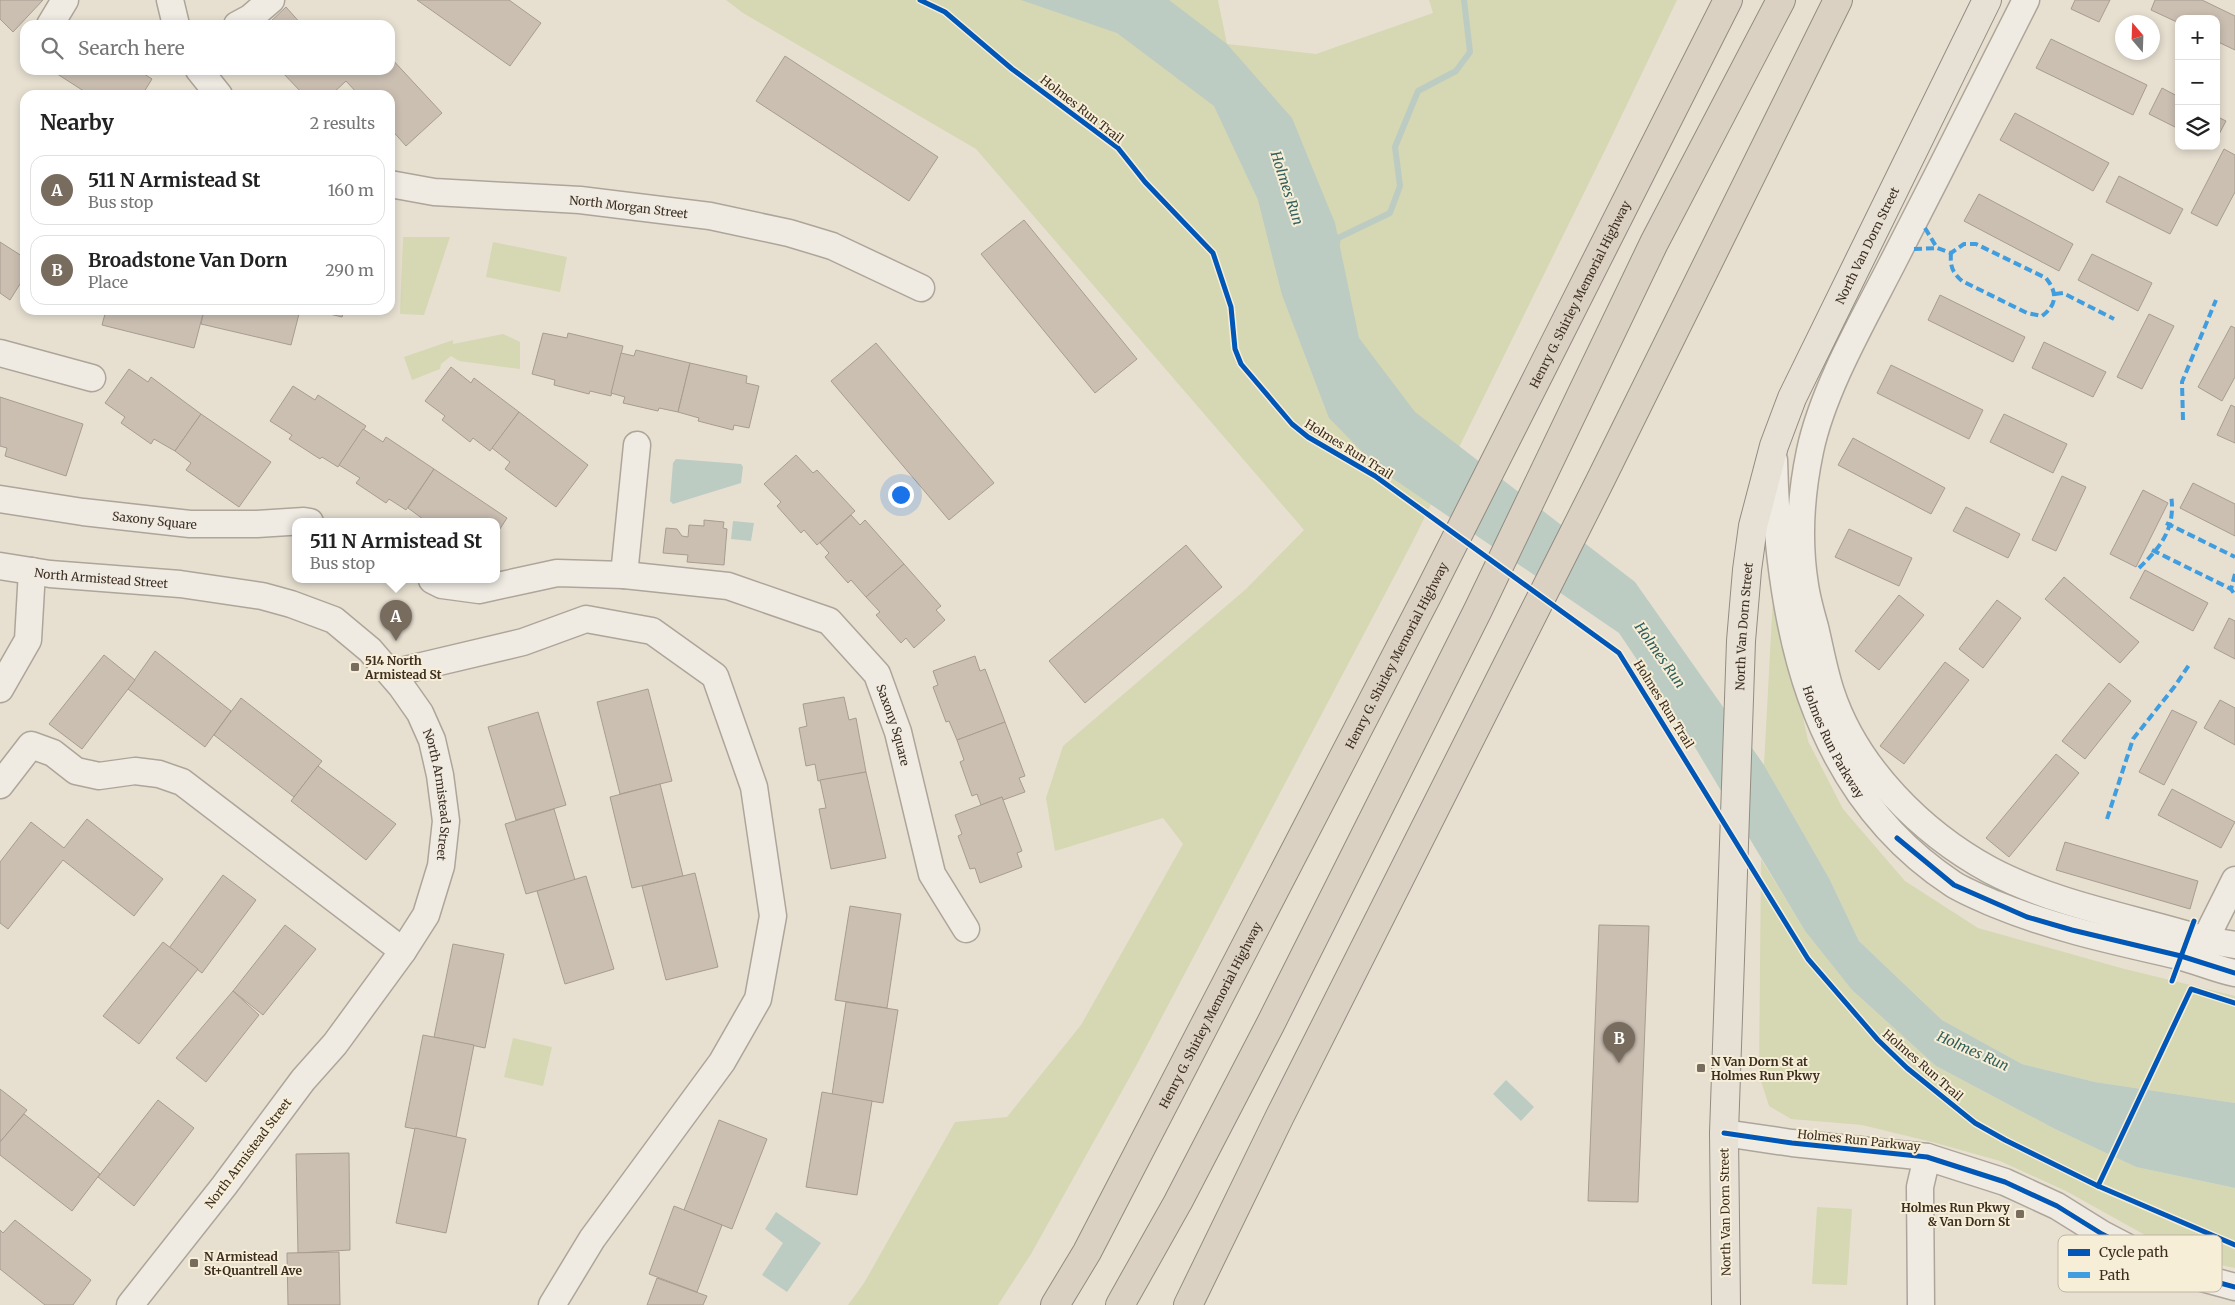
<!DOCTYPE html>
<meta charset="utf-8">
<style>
:root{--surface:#fff;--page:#f6f6f6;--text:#222;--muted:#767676;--line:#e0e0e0;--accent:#786c5e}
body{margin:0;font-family:Merriweather,serif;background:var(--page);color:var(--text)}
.controls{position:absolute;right:15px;top:15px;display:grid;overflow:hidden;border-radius:10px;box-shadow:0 2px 8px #0003}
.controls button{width:45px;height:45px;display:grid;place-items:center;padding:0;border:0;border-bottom:1px solid var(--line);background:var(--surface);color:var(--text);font:25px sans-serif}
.compass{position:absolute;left:2115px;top:15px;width:45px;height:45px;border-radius:50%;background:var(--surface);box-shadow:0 2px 8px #0003;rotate:341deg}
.you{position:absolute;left:900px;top:494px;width:18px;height:18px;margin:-12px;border:4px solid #fff;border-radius:50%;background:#1a73e8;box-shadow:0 0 0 8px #1a73e833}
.badge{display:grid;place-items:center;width:32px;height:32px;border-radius:50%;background:var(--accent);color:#fff;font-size:16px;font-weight:700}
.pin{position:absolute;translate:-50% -41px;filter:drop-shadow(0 1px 2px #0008)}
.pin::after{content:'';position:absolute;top:26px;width:18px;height:15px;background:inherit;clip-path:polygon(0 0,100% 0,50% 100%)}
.popup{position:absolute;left:292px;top:518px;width:208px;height:65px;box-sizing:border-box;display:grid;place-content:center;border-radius:10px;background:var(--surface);filter:drop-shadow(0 1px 4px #0005);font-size:16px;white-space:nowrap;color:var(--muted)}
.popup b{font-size:19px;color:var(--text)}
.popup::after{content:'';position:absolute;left:50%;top:100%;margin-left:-10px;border:10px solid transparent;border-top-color:var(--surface)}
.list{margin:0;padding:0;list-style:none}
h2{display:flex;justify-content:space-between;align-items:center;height:65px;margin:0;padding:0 20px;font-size:21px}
h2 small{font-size:16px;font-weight:400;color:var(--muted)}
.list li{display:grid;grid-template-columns:32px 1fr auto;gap:15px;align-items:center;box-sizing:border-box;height:70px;margin:0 10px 10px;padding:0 10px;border:1px solid var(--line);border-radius:15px}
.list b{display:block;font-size:19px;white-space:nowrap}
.list p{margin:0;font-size:16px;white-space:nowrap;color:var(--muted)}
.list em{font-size:16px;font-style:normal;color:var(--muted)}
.icon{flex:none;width:28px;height:28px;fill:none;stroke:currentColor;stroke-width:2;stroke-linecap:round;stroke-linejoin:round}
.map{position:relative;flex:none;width:2235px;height:1305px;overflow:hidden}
.search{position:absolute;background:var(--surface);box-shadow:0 2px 8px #0003;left:20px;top:20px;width:375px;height:55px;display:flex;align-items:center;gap:12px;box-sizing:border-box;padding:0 18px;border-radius:15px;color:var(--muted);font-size:19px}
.panel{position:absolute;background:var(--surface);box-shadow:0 2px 8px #0003;left:20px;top:90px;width:375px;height:225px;border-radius:15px}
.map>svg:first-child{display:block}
.green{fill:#d6d7b3}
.water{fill:#bcccc2}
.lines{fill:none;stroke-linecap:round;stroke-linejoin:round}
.stream{stroke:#bcccc2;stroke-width:6}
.building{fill:#cbbfb2;stroke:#a89c90}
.minor-casing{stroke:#ada599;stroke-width:29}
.major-casing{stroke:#928b80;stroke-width:30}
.highway-casing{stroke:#928b80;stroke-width:30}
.minor{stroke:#efebe3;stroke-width:26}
.major{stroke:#e6e1d4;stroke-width:28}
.highway{stroke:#dad1c2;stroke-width:28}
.quiet{stroke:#3f9de0;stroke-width:4;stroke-dasharray:8 4;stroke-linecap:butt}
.cycleway-casing{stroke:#f7eed8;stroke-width:8}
.cycleway{stroke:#0057b8;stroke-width:5}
.poi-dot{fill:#786c5e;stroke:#f7eed8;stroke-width:2}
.labels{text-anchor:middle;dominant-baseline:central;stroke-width:4;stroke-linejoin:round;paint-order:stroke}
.street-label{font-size:12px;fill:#3d2e20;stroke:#f7eed8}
.poi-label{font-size:12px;font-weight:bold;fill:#3d2e20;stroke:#f7eed8;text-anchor:start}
.water-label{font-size:14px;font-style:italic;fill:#2f5d5a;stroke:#f7eed8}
.key{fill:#f7eed8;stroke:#bfb4a1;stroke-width:1}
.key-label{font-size:14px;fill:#3d2e20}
</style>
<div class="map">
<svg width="2235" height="1305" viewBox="0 0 2235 1305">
<rect width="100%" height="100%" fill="#e7e0d1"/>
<g class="green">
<polygon points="726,0 1218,0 1227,44 1316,54 1433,13 1429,0 1677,0 1609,142 1413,541 1136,1066 1031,1254 998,1305 848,1305 864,1283 955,1122 1007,1117 1081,1025 1183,844 1163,818 1055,851 1046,798 1063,746 1246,589 1304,530 976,149 743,13"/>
<polygon points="403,237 450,237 424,315 400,314"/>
<polygon points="493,242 567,257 560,292 486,277"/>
<polygon points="503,334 520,342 520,369 459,361 451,356 441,364 440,369 412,380 404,357 453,340 453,344"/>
<polygon points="1774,578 1808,741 1843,809 1905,881 1978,928 2121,968 2235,996 2235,1103 2095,1082 2022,1064 1942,1020 1859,941 1829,878 1764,765"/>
<polygon points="1761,859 1805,931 1852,990 1936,1066 2055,1129 2136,1167 2235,1188 2235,1268 2225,1266 2145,1235 2066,1191 2000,1161 1936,1143 1862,1125 1791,1119 1769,1106 1759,1075"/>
<polygon points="513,1038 552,1047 543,1086 504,1077"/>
<polygon points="1817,1207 1852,1209 1847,1285 1812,1284"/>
</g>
<g class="water">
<polygon points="1021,0 1169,0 1227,44 1292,118 1335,223 1359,338 1415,412 1635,582 1764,765 1829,878 1859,941 1942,1020 2022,1064 2095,1082 2235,1103 2235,1188 2136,1167 2055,1129 1936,1066 1852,990 1805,931 1687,734 1619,633 1379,469 1329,418 1282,295 1258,200 1214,106 1117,33"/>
<polygon points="676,459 741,464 743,467 741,483 673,504 670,501 673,463"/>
<polygon points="733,521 754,523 751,541 731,539"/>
<polygon points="1506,1080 1534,1107 1521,1121 1493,1094"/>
<polygon points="776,1212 821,1243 787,1292 762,1275 783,1243 765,1229"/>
</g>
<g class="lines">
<polyline class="stream" points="1337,244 1338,238 1390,213 1400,186 1395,147 1418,91 1456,71 1470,52 1464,0"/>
</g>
<g class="building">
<polygon points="0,0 43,0 13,32 0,19"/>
<polygon points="417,0 509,0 541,23 510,66"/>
<polygon points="2075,0 2110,0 2099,22 2071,9"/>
<polygon points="2155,0 2202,0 2235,16 2235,50 2216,41 2216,19 2179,19 2179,23 2151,10"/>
<polygon points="286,7 302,25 267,25"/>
<polygon points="2051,39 2147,85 2133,115 2036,68"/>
<polygon points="785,56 938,157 909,201 756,101"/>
<polygon points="390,57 442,113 406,146 390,128 390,95 359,95 346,81 331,95 304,95 280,70 390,70"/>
<polygon points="51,70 138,70 152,79 142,95 90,95"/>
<polygon points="2162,88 2179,97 2179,129 2149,114"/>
<polygon points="2015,113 2109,163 2093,191 2000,140"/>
<polygon points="2216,116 2226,121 2216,140"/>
<polygon points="2224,149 2235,155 2235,192 2217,226 2191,213"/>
<polygon points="2119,176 2183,209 2170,234 2106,202"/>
<polygon points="1979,194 2073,244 2059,271 1964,221"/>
<polygon points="1024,220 1137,359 1095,393 981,254"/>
<polygon points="0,242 25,258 25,276 10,300 0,293"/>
<polygon points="2092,254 2152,283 2138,311 2078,280"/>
<polygon points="1940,295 2025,337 2013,362 1928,320"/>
<polygon points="106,310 204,310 194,348 102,325"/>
<polygon points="204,310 300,310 291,345 201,324"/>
<polygon points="313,310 344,310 342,317"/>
<polygon points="2149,314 2174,326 2142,389 2117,377"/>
<polygon points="2231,326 2235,328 2235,377 2222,401 2198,387"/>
<polygon points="543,333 567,338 568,333 623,346 611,396 590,391 589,394 554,385 555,380 532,374"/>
<polygon points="2044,342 2106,372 2093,397 2032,368"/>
<polygon points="876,343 994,483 949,520 831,381"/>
<polygon points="636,350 690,363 678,412 659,408 658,411 623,403 625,397 611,393 621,353 634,356"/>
<polygon points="690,363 747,376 746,383 759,386 749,428 734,425 733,430 698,421 699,418 678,412"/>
<polygon points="1891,365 1983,410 1969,439 1877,393"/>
<polygon points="451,367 471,383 474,378 519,412 490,451 473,438 470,442 442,420 445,416 425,401"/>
<polygon points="129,369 148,382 151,377 201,414 175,451 154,439 151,444 121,423 125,417 105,403"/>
<polygon points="293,386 315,400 318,395 366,426 338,467 322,457 320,459 289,439 292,435 270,421"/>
<polygon points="0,397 83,424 66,476 5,456 7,448 0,446"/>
<polygon points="2231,405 2235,407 2235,443 2217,435"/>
<polygon points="519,412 588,465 556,507 505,469 510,462 492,448"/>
<polygon points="201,414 271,462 239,507 186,470 191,463 175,451"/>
<polygon points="2004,414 2067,444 2053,473 1990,442"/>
<polygon points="363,429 383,442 386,437 434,469 406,510 389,499 386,503 356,483 360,478 339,465"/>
<polygon points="1853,438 1945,488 1931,514 1838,465"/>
<polygon points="796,455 813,473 817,470 855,511 817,545 804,530 801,533 777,506 781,502 764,484"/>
<polygon points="434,469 507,518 496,535 496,522 427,522 408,508"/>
<polygon points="2062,476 2086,487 2056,551 2032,540"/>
<polygon points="2193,483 2235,504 2235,536 2180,508"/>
<polygon points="2143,490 2168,503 2136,567 2110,554"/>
<polygon points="1966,507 2020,534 2008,558 1953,531"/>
<polygon points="851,515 860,525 865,520 904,564 866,597 851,580 848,583 825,557 829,553 820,543"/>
<polygon points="704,520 724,522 723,528 727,529 724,565 687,562 688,555 663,553 666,528 677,529 682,536 688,537 689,525 704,526"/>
<polygon points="1849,529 1912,558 1899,586 1835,557"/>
<polygon points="1186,545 1222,587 1085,703 1049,661"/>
<polygon points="904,564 941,606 936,610 945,620 914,648 906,638 901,643 876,615 880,612 866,597"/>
<polygon points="2145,570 2208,603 2193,631 2130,598"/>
<polygon points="2064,577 2139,642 2120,663 2045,599"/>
<polygon points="1899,595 1924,615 1879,670 1855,651"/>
<polygon points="1997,600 2021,618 1983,668 1959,649"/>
<polygon points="2229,618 2235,621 2235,659 2214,648"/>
<polygon points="155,651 231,711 205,747 128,689"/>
<polygon points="104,655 135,680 82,749 49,724"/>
<polygon points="975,656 980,671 985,669 1005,722 957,740 949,721 946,722 933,687 938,685 933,671"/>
<polygon points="1945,662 1969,680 1904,764 1880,746"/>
<polygon points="2109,683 2131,701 2085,759 2062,741"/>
<polygon points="648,689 672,781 620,794 597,702"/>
<polygon points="844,697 849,720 856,718 866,772 818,781 815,764 806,766 799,728 807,726 803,704"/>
<polygon points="241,698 322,761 294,797 214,735"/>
<polygon points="2220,700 2235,708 2235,745 2204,728"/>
<polygon points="2172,710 2197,722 2164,785 2139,772"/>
<polygon points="538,712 566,805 516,820 488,727"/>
<polygon points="1005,722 1025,776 1019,778 1025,792 1003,800 1002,797 981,805 977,794 972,796 960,762 964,760 957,740"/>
<polygon points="2056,754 2079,773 2009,857 1986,838"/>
<polygon points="318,766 396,824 366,860 291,801"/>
<polygon points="866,772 886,858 831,869 819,809 826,808 820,780"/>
<polygon points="660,784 683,876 632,888 610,797"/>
<polygon points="2172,789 2235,822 2221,848 2158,815"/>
<polygon points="1002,797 1022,851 1017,853 1022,867 980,883 975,868 970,869 958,836 962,834 955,815"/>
<polygon points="554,809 575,880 526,894 505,824"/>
<polygon points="87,819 163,879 134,916 63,860 8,929 0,923 0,862 31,822 64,848"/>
<polygon points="2065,842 2198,881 2190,909 2056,870"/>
<polygon points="695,873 718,967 666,980 642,886"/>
<polygon points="223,875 256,900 202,973 169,948"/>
<polygon points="586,876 614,969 565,984 537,891"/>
<polygon points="850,906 901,914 887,1008 835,1000"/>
<polygon points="285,925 316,949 263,1015 233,991"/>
<polygon points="1599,925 1649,926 1638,1202 1588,1201"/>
<polygon points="163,942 198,969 139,1044 103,1016"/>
<polygon points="453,944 504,954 485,1048 434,1037"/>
<polygon points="233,991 259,1015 206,1082 176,1058"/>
<polygon points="846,1002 898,1010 883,1103 832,1095"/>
<polygon points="423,1035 474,1045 456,1137 405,1127"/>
<polygon points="0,1089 27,1110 0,1142"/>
<polygon points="822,1092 872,1101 857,1195 806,1187"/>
<polygon points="158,1100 194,1128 134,1206 98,1177"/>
<polygon points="24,1114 100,1174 72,1211 0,1155 0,1142"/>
<polygon points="719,1120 767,1139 732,1229 684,1210"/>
<polygon points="415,1128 466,1139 446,1233 396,1223"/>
<polygon points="349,1153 350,1250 298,1253 296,1154"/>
<polygon points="674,1206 722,1225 697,1292 649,1274"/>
<polygon points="15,1220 91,1280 73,1305 45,1305 0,1269 0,1230 3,1233"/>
<polygon points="339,1252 340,1305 288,1305 287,1253"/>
<polygon points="657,1278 707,1296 703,1305 647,1305"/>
</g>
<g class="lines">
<g class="minor-casing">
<g id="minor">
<polyline points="170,0 176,25"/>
<path d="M2026,0C1982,87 1938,175 1893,262C1864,319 1823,389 1810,451C1801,494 1798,542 1805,585C1807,599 1811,613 1815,627C1820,648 1824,671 1831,692C1856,768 1922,833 1990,870C2056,905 2135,918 2205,940L2235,945"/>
<polyline points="50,25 65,0"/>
<polyline points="237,25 250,18 271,0"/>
<polyline points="199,70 219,95"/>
<path id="s1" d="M390,184L434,192L580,200L710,216L789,233L832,246L921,288"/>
<polyline points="0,353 92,378"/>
<path id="s2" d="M1774,460C1778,621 1809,789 1953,884C1966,892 1981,898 1995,904C2053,928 2114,941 2175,955C2196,960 2215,969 2235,973"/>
<path id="s3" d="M0,499L83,512L190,524H257L304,521L310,522"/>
<path id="s4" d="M0,566L50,574L180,584L262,596L291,604L334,620L370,650L401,686L420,713L432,740L440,775L446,821L441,866L426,915L403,951L335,1044L303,1080L224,1186L130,1305"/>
<polyline points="624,575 637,445"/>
<path id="s5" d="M432,580L442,585L479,590L557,573L624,575L728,586L829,621L877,674L898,732L932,874L966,929"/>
<polyline points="392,673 523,642 586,619 652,631 715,676 754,787 773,916 758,999 722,1062 592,1239 552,1305"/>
<polyline points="0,689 28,640 32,571"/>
<polyline points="0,785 31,745 53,753 76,771 99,776 135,771 159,774 182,782 403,951"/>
<polyline points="2205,940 2235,880"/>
<polyline points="1724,1133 1792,1143 1927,1157 2005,1182 2057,1206 2102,1234 2148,1258 2187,1274 2235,1287"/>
<polyline points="1921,1305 1920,1187 1927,1157"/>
</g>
</g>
<g class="major-casing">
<g id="major">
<path id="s6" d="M1726,1305L1724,1133L1741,641L1747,570L1753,526L1774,446L1792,398L1987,0"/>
</g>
</g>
<g class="highway-casing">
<g id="highway">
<path id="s7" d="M1055,1305L1087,1252L1429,592L1728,0"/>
<polyline points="1120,1305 1178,1202 1270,1025 1478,610 1654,243 1781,0"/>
<polyline points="1188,1305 1280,1116 1600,481 1838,0"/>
</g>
</g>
<use href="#minor" class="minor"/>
<use href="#major" class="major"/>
<use href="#highway" class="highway"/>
<g class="quiet">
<path d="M1925,228L1937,248L1951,253L1964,244H1976L2046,278C2057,292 2058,304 2042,316L2027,313L1962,281C1952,272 1950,266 1951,253"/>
<polyline points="1914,249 1937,248"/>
<polyline points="2055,294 2063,293 2114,319"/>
<polyline points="2183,420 2182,382 2216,300"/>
<polyline points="2166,523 2235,557"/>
<polyline points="2152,550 2231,589"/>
<path d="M2139,568C2162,546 2176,527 2171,495"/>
<polyline points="2235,574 2231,589 2235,595"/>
<polyline points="2107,819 2133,739 2175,686 2189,665"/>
</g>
<g class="cycleway-casing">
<g id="cycleway">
<polyline points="920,0 945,12 1012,69 1118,148 1145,182 1213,253 1231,307 1235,349 1241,364 1292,424 1308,437 1375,476 1619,653 1808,959 1878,1040 1907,1068 1975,1123 2005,1140 2098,1186 2235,1245"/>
<polyline points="1897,838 1954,885 2027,917 2072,930 2181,956 2235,973"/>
<polyline points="2172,981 2194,921"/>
<polyline points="1724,1133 1792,1143 1927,1157 2005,1182 2057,1206 2102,1234 2148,1258 2187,1274 2235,1287"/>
<polyline points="2098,1186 2191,989 2235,1003"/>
</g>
</g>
<use href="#cycleway" class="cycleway"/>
</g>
<g class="poi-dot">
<rect x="350" y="662" width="10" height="10" rx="2.5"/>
<rect x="1696" y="1063" width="10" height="10" rx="2.5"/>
<rect x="2015" y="1209" width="10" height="10" rx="2.5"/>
<rect x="189" y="1258" width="10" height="10" rx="2.5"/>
</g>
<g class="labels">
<g class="street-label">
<text transform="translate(1082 109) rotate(38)">Holmes Run Trail</text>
<text stroke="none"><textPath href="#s1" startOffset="240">North Morgan Street</textPath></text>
<text stroke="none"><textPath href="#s6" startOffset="1084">North Van Dorn Street</textPath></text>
<text stroke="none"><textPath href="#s7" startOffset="1139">Henry G. Shirley Memorial Highway</textPath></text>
<text transform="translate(1349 449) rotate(32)">Holmes Run Trail</text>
<text stroke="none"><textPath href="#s3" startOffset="156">Saxony Square</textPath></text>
<text stroke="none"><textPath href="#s4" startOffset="102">North Armistead Street</textPath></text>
<text stroke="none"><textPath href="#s6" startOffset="679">North Van Dorn Street</textPath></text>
<text stroke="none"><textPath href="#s7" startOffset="734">Henry G. Shirley Memorial Highway</textPath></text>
<text transform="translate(1664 704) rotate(58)">Holmes Run Trail</text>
<text stroke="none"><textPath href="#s5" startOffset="532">Saxony Square</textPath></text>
<text stroke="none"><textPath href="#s2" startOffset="291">Holmes Run Parkway</textPath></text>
<text stroke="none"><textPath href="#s4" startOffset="552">North Armistead Street</textPath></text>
<text stroke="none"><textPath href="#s7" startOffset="329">Henry G. Shirley Memorial Highway</textPath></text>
<text transform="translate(1923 1065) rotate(41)">Holmes Run Trail</text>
<text transform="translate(1859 1140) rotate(6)">Holmes Run Parkway</text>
<text transform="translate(248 1153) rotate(-53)">North Armistead Street</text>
<text transform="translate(1725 1212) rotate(-91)">North Van Dorn Street</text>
</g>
<g class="poi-label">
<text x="365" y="660">514 North<tspan x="365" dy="14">Armistead St</tspan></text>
<text x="1711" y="1061">N Van Dorn St at<tspan x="1711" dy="14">Holmes Run Pkwy</tspan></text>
<text x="2010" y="1207" text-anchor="end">Holmes Run Pkwy<tspan x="2010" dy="14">&amp; Van Dorn St</tspan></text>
<text x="204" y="1256">N Armistead<tspan x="204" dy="14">St+Quantrell Ave</tspan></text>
</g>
<g class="water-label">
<text transform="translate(1287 188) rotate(72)">Holmes Run</text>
<text transform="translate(1660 655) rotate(55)">Holmes Run</text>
<text transform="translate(1973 1051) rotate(24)">Holmes Run</text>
</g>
</g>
<rect x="2058" y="1235" width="164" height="57" rx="8" class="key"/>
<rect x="2068" y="1249" width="22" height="7" fill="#0057b8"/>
<rect x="2068" y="1272" width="22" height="6" fill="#3f9de0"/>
<g class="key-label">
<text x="2099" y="1257">Cycle path</text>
<text x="2099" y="1280">Path</text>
</g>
</svg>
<div class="controls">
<button>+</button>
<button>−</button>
<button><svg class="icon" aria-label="layers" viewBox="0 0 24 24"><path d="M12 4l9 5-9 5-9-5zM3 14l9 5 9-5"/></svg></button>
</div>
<svg class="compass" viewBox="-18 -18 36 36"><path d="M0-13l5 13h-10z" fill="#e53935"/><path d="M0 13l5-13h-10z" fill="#767676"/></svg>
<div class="you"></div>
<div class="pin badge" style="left:396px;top:641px">A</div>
<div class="popup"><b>511 N Armistead St</b>Bus stop</div>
<div class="pin badge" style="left:1619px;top:1063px">B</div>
<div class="search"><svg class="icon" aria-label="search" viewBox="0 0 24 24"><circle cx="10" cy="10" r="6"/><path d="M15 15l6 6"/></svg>Search here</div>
<section class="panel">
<h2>Nearby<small>2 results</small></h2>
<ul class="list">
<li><span class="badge">A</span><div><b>511 N Armistead St</b><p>Bus stop</p></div><em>160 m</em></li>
<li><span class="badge">B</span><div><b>Broadstone Van Dorn</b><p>Place</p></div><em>290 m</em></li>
</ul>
</section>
</div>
